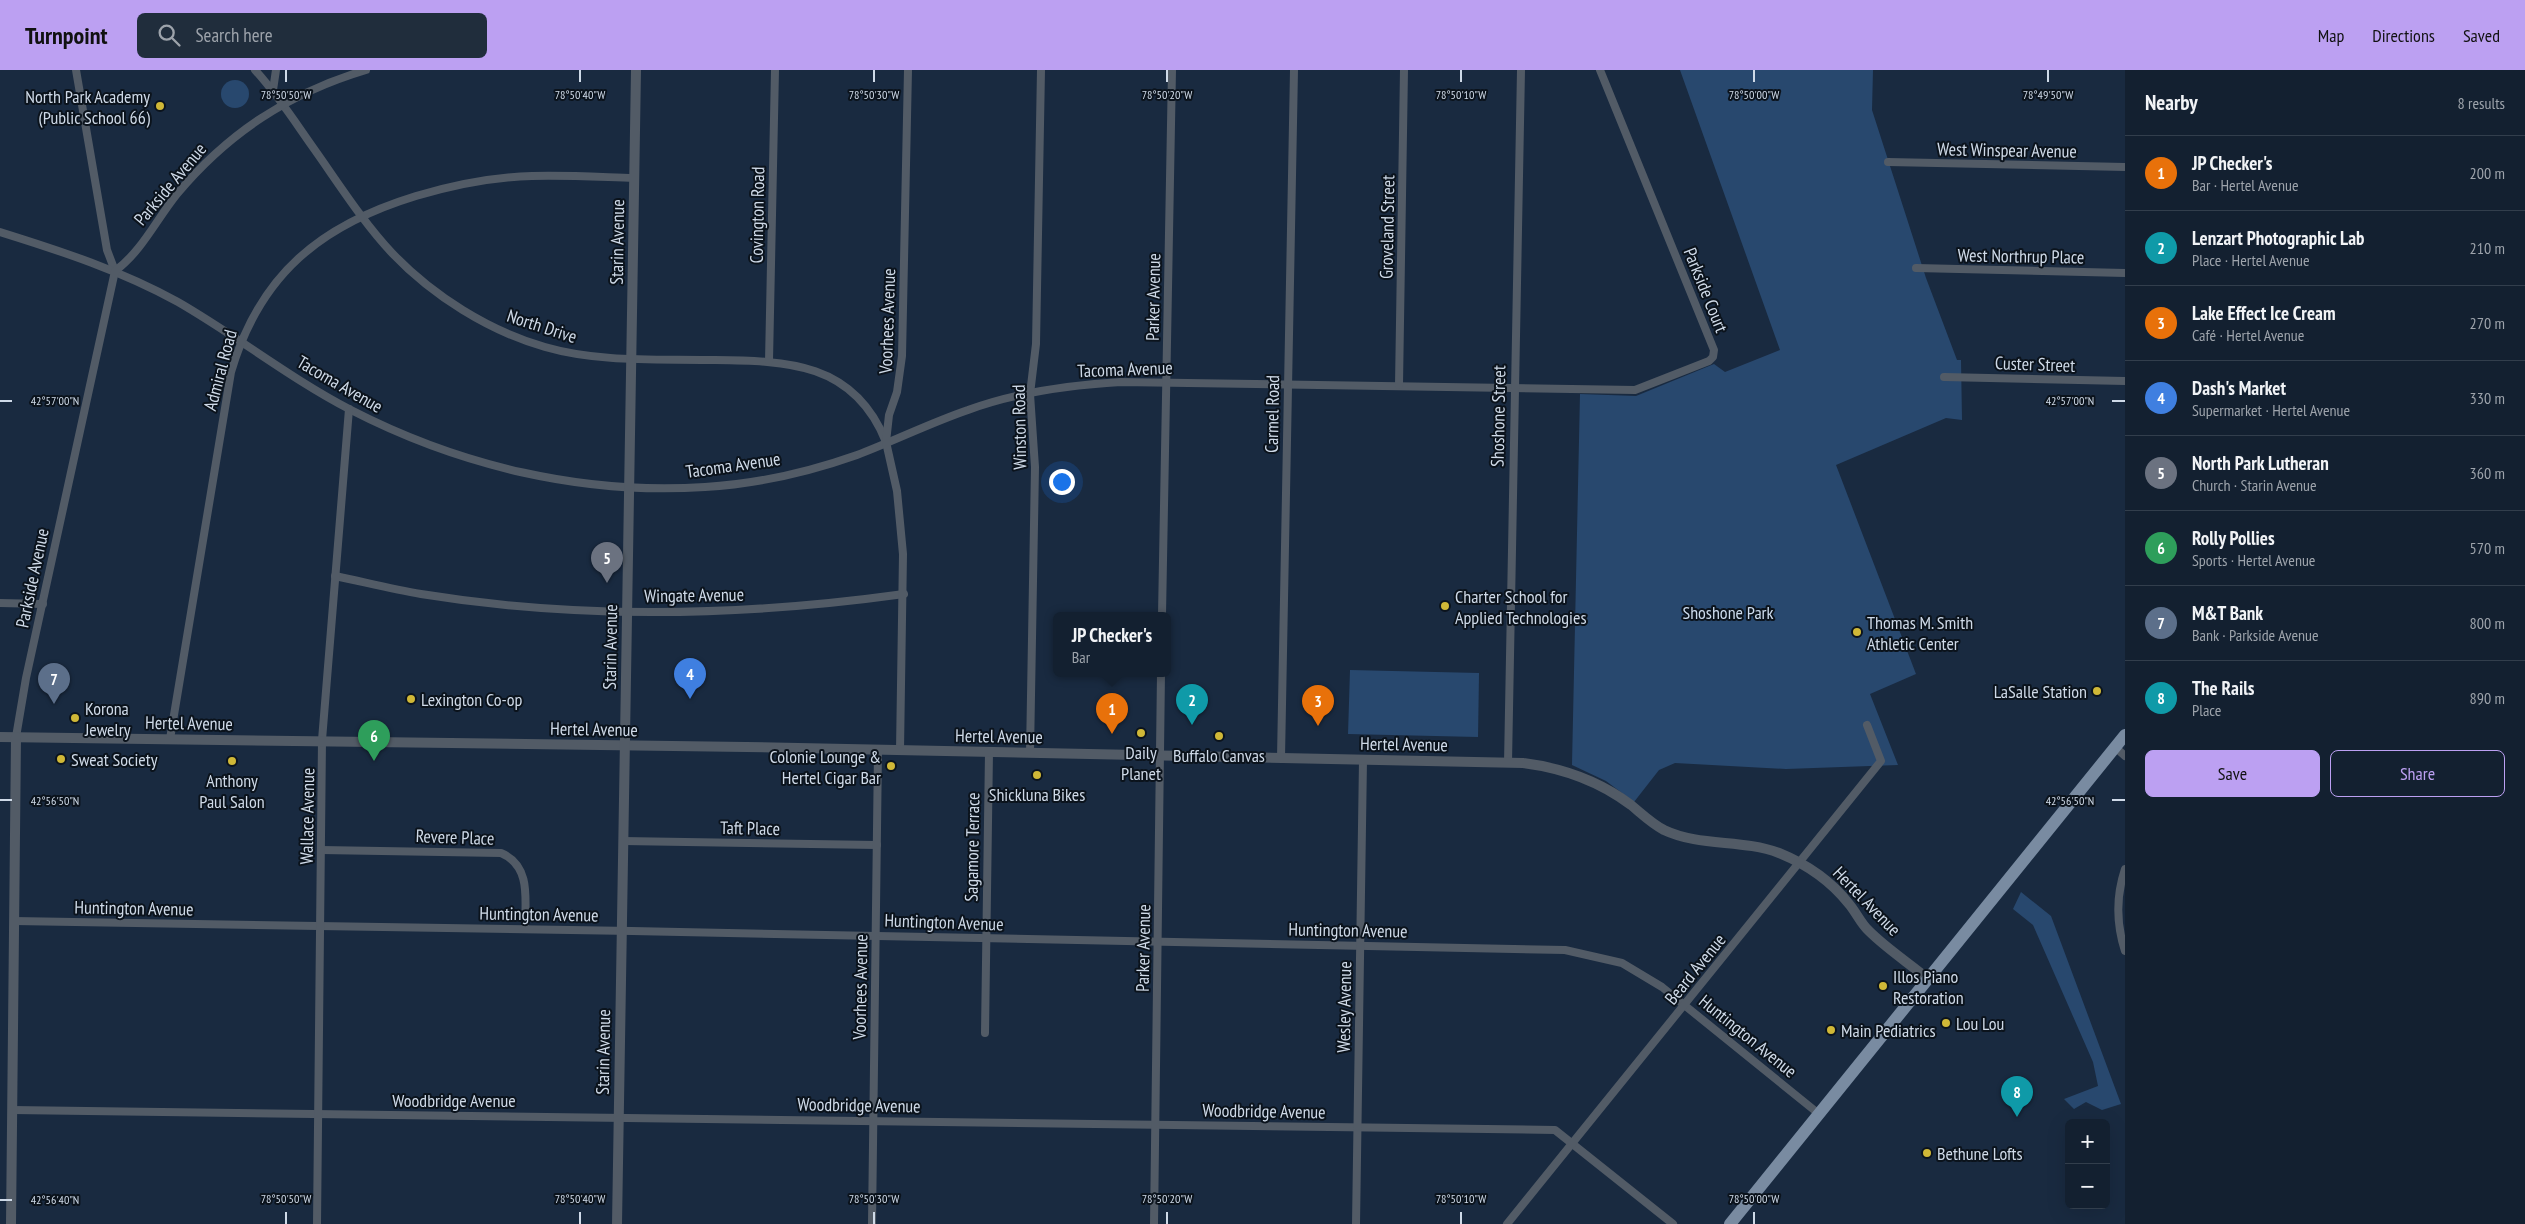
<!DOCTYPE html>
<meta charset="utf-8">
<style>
:root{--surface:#132030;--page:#202d3c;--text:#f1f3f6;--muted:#9da3ab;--line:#323e4c;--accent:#bca0f2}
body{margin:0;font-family:"PT Sans Narrow",sans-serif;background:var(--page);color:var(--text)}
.controls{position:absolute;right:15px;bottom:15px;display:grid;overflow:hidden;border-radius:8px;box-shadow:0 5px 20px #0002}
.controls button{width:45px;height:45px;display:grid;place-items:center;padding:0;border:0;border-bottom:1px solid var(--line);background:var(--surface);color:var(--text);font:25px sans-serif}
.you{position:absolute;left:1061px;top:411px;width:18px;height:18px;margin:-12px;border:4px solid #fff;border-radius:50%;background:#1a73e8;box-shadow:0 0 0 8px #1a73e833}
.badge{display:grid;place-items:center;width:32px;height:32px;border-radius:50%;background:var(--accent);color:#fff;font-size:16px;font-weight:700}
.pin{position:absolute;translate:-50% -41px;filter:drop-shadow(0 1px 2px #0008)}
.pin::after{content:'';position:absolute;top:26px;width:18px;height:15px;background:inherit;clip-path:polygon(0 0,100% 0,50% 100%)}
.popup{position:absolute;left:1053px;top:542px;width:118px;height:65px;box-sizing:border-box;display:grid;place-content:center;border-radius:8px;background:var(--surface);filter:drop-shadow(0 1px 4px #0005);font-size:16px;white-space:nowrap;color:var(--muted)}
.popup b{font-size:19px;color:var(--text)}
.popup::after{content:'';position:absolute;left:50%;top:100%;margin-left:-10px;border:10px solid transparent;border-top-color:var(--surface)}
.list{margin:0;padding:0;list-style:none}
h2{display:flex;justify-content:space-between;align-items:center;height:65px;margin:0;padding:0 20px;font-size:21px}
h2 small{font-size:16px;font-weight:400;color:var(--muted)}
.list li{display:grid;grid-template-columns:32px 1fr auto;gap:15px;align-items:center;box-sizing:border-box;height:75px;padding:0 20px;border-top:1px solid var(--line)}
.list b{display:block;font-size:19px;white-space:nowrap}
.list p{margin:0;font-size:16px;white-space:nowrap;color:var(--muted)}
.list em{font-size:16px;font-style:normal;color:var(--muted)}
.actions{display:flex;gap:10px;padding:15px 20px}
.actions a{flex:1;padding:11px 0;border:1px solid var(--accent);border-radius:8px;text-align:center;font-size:18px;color:var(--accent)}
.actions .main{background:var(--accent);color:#111}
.icon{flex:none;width:28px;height:28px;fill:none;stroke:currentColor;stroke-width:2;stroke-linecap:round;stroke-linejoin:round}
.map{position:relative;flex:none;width:2125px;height:1154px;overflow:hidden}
header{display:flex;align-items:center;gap:30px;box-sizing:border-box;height:70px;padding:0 25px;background:var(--accent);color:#111}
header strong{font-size:24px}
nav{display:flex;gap:28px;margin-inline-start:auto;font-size:18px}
.search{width:350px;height:45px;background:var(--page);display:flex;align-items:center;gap:12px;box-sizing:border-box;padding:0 18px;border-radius:8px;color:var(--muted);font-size:19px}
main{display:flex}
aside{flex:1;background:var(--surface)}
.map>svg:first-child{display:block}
.green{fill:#28486e}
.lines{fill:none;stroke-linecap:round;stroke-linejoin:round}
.minor{stroke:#525b66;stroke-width:8}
.tertiary{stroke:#525b66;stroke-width:10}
.primary{stroke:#798ba1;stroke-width:12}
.ticks{fill:none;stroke:#cfdae8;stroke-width:2}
.poi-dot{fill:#d0b837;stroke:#0b131c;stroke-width:2}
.labels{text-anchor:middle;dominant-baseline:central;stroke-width:4;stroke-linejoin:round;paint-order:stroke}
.poi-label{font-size:18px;fill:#cfdae8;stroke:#0b131c;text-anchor:start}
.street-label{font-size:18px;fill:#cfdae8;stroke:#0b131c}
.park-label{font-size:18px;fill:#cddcee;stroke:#0b131c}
.ticks-label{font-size:12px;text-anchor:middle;fill:#cfdae8;stroke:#0b131c;stroke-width:4;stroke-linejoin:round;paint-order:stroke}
</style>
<header>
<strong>Turnpoint</strong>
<div class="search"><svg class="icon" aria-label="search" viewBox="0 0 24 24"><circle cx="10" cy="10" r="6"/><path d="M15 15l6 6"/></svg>Search here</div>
<nav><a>Map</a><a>Directions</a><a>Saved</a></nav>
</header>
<main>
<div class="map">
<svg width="2125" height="1154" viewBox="0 0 2125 1154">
<rect width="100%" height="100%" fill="#192a40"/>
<g class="green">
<polygon points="1680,0 1873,0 1872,40 1926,208 1957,290 1961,290 1962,350 1946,348 1836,395 1916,604 1870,624 1898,695 1786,699 1675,693 1659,700 1634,732 1606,711 1572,695 1580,324 1636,326 1714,294 1725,302 1780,280"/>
<circle cx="235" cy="24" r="14"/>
<polygon points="1350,600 1479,603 1478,667 1348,664"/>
<polygon points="2021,822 2051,846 2121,1034 2102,1040 2086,1032 2074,1039 2064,1029 2098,1016 2093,992 2033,855 2013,839"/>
</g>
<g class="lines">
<g class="minor">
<polyline points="76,0 107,180 115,201"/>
<path d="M255,0C277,24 293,49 312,76C337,111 362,151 392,183C433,226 489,261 545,277C597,292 653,289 707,290C782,291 853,289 886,372"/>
<polyline points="273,20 276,0"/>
<polyline points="1888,92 2125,97"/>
<path d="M0,162C61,181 122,201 178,232C237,266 291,309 351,340C460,396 582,425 705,417C755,414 809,402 857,385C894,371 930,353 968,340C1017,322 1069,315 1121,312L1635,320L1709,291L1713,287L1714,280L1600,0"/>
<polyline points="1916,198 2125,203"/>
<polyline points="769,291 775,0"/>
<polyline points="1944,307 2125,311"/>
<polyline points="1399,315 1404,0"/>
<path d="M335,506C364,512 392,519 421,524C580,550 745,546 904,524"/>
<polyline points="0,533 43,534"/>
<polyline points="1162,545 1172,0"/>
<path d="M16,667L26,608L115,201C142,181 156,150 177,124C228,63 289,23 366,0"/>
<path d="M170,669L231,302C260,204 321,155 416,126C453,115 493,107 532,106C566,105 600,107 634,108"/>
<polyline points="2115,677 2125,686"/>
<polyline points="900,680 903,484 897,421 886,372 889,345 897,322 902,286 908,0"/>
<polyline points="1030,683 1035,397 1030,324 1036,274 1041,0"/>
<polyline points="1281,688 1294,0"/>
<polyline points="1508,693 1521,0"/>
<polyline points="623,771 877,775"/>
<path d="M321,780L501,783C532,796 525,831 525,859"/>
<path d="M2125,799C2116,826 2116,853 2125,881"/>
<polyline points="14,851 632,861 1565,880 1622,893 1662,917 1819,1044"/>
<polyline points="985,963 989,682"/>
<polyline points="12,1040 1555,1060 1673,1154"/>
<polyline points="317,1154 322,670 349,339"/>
<polyline points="872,1154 878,680"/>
<polyline points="1154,1154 1161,603"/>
<polyline points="1356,1154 1363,690"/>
<polyline points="1507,1154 1881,691 1867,655"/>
</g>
<g class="tertiary">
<path d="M0,667L746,677L1523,693C1563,698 1598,710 1631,735C1642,744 1651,753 1664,760C1700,777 1742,769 1779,783C1806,794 1831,811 1849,834C1856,842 1861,854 1869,861C1887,879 1909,893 1928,909"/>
<polyline points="11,1154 16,667"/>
<polyline points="617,1154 636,0"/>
</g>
<polyline class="primary" points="1730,1154 2125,665"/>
</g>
<path class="ticks" d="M286,0V12M580,0V12M874,0V12M1167,0V12M1461,0V12M1754,0V12M2048,0V12M0,331H12M2112,331H2125M0,730H12M2112,730H2125M0,1130H12M286,1142V1154M580,1142V1154M874,1142V1154M1167,1142V1154M1461,1142V1154M1754,1142V1154"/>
<g class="poi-dot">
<circle cx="160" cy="36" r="5"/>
<circle cx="1445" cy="536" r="5"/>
<circle cx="1857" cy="562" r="5"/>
<circle cx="2097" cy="621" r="5"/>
<circle cx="411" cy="629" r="5"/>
<circle cx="75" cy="648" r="5"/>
<circle cx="1141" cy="663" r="5"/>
<circle cx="1219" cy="666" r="5"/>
<circle cx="61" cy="689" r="5"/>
<circle cx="232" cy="691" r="5"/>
<circle cx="891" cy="696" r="5"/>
<circle cx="1037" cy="705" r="5"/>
<circle cx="1883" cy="916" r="5"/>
<circle cx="1946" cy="953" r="5"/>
<circle cx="1831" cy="960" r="5"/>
<circle cx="1927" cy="1083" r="5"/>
</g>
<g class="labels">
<g class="poi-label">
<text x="150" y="26" text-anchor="end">North Park Academy<tspan x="150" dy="21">(Public School 66)</tspan></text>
<text x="1455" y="526">Charter School for<tspan x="1455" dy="21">Applied Technologies</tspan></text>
<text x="1867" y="552">Thomas M. Smith<tspan x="1867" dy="21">Athletic Center</tspan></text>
<text x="2087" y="621" text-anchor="end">LaSalle Station</text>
<text x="421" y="629">Lexington Co-op</text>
<text x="85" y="638">Korona<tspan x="85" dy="21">Jewelry</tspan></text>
<text x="1141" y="682" text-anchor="middle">Daily<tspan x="1141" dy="21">Planet</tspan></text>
<text x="1219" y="685" text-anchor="middle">Buffalo Canvas</text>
<text x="881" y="686" text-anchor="end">Colonie Lounge &amp;<tspan x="881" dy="21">Hertel Cigar Bar</tspan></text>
<text x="71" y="689">Sweat Society</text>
<text x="232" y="710" text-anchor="middle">Anthony<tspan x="232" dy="21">Paul Salon</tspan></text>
<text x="1037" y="724" text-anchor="middle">Shickluna Bikes</text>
<text x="1893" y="906">Illos Piano<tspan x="1893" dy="21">Restoration</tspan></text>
<text x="1956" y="953">Lou Lou</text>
<text x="1841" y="960">Main Pediatrics</text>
<text x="1937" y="1083">Bethune Lofts</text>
</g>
<g class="street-label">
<text transform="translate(2007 80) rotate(1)">West Winspear Avenue</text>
<text transform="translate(170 114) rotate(-50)">Parkside Avenue</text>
<text transform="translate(757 145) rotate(-89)">Covington Road</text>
<text transform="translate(1387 157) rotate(-89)">Groveland Street</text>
<text transform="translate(617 172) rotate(-89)">Starin Avenue</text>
<text transform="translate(2021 186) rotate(1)">West Northrup Place</text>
<text transform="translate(1706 220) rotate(68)">Parkside Court</text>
<text transform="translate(1153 227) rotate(-89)">Parker Avenue</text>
<text transform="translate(887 251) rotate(-88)">Voorhees Avenue</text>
<text transform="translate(542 256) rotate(18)">North Drive</text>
<text transform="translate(2035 294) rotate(2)">Custer Street</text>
<text transform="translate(1125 299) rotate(-2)">Tacoma Avenue</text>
<text transform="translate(220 300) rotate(-75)">Admiral Road</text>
<text transform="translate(340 314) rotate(30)">Tacoma Avenue</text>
<text transform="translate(1272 344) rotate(-89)">Carmel Road</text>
<text transform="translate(1498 346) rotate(-89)">Shoshone Street</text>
<text transform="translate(1019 357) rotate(-91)">Winston Road</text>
<text transform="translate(733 395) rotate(-8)">Tacoma Avenue</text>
<text transform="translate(32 508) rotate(-78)">Parkside Avenue</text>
<text transform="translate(694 525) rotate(-1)">Wingate Avenue</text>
<text transform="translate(610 577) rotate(-89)">Starin Avenue</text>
<text transform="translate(189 653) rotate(1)">Hertel Avenue</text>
<text transform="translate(594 659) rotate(1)">Hertel Avenue</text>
<text transform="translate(999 666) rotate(1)">Hertel Avenue</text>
<text transform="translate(1404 674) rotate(1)">Hertel Avenue</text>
<text transform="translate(307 746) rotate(-89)">Wallace Avenue</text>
<text transform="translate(750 758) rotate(1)">Taft Place</text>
<text transform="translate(455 767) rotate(2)">Revere Place</text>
<text transform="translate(972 777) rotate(-89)">Sagamore Terrace</text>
<text transform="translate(1867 831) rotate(46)">Hertel Avenue</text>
<text transform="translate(134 838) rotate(1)">Huntington Avenue</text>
<text transform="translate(539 844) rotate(1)">Huntington Avenue</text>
<text transform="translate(944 852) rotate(2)">Huntington Avenue</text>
<text transform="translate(1348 860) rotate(1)">Huntington Avenue</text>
<text transform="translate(1143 878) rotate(-89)">Parker Avenue</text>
<text transform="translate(1695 899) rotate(-51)">Beard Avenue</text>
<text transform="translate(860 917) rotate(-89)">Voorhees Avenue</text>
<text transform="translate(1344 937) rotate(-89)">Wesley Avenue</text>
<text transform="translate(1748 966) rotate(39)">Huntington Avenue</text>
<text transform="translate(603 982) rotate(-89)">Starin Avenue</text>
<text x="454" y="1030">Woodbridge Avenue</text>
<text transform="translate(859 1035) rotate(1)">Woodbridge Avenue</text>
<text transform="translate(1264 1041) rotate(1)">Woodbridge Avenue</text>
</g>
<g class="park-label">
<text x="1728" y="542">Shoshone Park</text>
</g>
</g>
<g class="ticks-label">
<text x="286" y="29">78°50'50"W</text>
<text x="580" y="29">78°50'40"W</text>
<text x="874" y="29">78°50'30"W</text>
<text x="1167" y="29">78°50'20"W</text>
<text x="1461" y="29">78°50'10"W</text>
<text x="1754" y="29">78°50'00"W</text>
<text x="2048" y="29">78°49'50"W</text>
<text x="55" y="335">42°57'00"N</text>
<text x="2070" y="335">42°57'00"N</text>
<text x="55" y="735">42°56'50"N</text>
<text x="2070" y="735">42°56'50"N</text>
<text x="286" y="1133">78°50'50"W</text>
<text x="580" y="1133">78°50'40"W</text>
<text x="874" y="1133">78°50'30"W</text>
<text x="1167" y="1133">78°50'20"W</text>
<text x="1461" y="1133">78°50'10"W</text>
<text x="1754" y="1133">78°50'00"W</text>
<text x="55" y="1134">42°56'40"N</text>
</g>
</svg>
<div class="controls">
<button>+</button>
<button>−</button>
</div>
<div class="you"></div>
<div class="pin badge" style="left:1112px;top:664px;background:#e8710a">1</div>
<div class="popup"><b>JP Checker's</b>Bar</div>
<div class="pin badge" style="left:1192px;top:655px;background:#0f9aa8">2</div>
<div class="pin badge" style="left:1318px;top:656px;background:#e8710a">3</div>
<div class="pin badge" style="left:690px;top:629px;background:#3f7fe0">4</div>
<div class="pin badge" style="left:607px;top:513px;background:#6b7280">5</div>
<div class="pin badge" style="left:374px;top:691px;background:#2e9e5b">6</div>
<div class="pin badge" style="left:54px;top:634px;background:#5c6f8a">7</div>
<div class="pin badge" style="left:2017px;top:1047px;background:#0f9aa8">8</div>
</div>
<aside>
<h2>Nearby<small>8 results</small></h2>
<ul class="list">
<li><span class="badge" style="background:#e8710a">1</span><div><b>JP Checker's</b><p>Bar · Hertel Avenue</p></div><em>200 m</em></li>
<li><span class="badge" style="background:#0f9aa8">2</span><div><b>Lenzart Photographic Lab</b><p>Place · Hertel Avenue</p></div><em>210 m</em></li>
<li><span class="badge" style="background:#e8710a">3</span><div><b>Lake Effect Ice Cream</b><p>Café · Hertel Avenue</p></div><em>270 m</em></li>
<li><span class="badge" style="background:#3f7fe0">4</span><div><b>Dash's Market</b><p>Supermarket · Hertel Avenue</p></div><em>330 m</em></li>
<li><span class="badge" style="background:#6b7280">5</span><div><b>North Park Lutheran</b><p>Church · Starin Avenue</p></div><em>360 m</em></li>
<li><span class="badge" style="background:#2e9e5b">6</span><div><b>Rolly Pollies</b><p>Sports · Hertel Avenue</p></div><em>570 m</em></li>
<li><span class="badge" style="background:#5c6f8a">7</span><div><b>M&amp;T Bank</b><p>Bank · Parkside Avenue</p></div><em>800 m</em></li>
<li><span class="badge" style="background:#0f9aa8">8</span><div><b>The Rails</b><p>Place</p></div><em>890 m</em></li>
</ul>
<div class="actions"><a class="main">Save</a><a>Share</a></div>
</aside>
</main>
